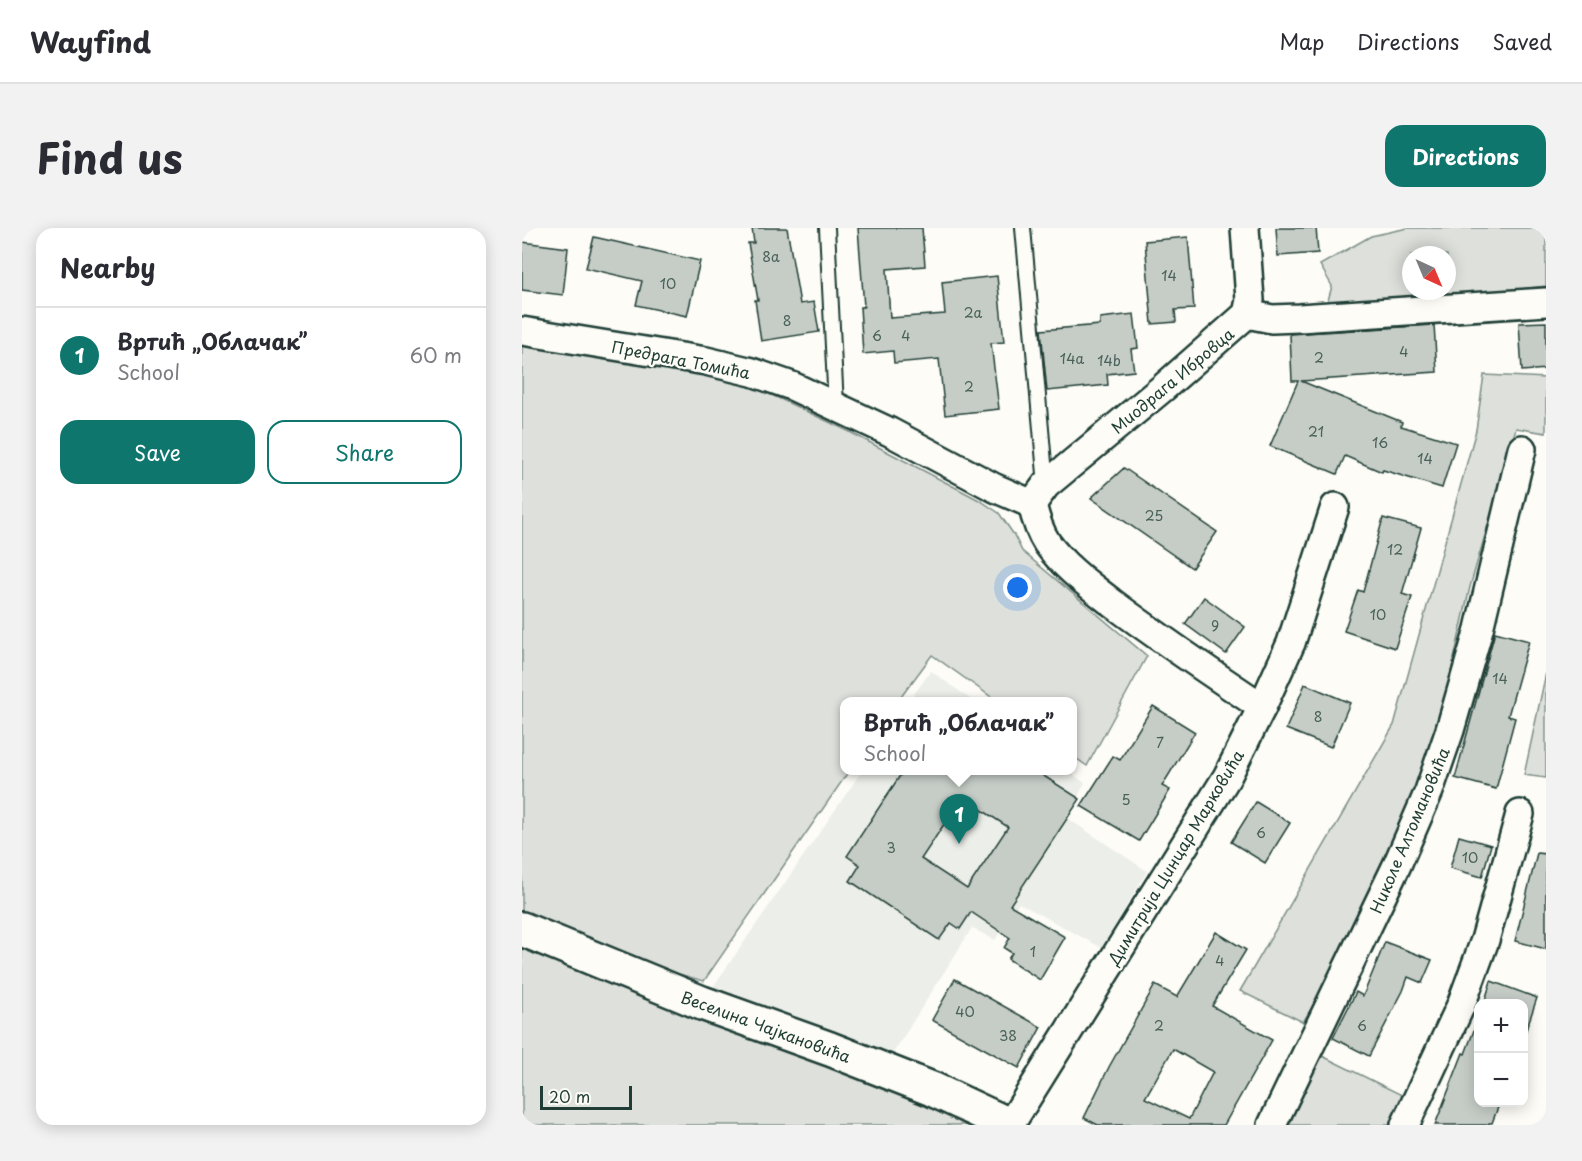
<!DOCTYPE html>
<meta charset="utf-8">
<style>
:root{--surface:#fff;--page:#f2f2f3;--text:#2b2b33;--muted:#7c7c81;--line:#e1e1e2;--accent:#0f766e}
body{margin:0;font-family:"Playpen Sans",sans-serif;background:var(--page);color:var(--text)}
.controls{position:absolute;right:18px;bottom:18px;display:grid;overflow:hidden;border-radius:12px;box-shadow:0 3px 15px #0003}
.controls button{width:54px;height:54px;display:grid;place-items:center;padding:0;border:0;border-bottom:2px solid var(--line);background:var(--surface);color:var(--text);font:30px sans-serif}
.compass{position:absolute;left:880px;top:18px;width:54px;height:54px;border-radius:50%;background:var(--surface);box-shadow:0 3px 15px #0003;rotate:136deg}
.scale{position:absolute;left:18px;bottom:15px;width:92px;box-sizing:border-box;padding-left:6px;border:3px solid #1f3d34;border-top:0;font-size:16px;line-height:21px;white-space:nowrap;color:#1f3d34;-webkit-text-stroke:4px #fdfcf7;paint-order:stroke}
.you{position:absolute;left:496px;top:360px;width:21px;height:21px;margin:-15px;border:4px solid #fff;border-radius:50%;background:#1a73e8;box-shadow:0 0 0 9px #1a73e833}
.badge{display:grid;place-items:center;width:39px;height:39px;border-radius:50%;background:var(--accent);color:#fff;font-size:20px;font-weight:700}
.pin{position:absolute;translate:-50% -50px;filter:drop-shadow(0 2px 3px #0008)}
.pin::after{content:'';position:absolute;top:32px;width:21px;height:18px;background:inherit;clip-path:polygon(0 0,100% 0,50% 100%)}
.popup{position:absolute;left:318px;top:469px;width:237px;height:78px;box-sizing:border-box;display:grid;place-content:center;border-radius:12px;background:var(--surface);filter:drop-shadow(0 2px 4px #0005);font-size:20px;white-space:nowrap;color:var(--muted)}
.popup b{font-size:22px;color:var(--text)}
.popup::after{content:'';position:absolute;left:50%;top:100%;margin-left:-12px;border:12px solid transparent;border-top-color:var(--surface)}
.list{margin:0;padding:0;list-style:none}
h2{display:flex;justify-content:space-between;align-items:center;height:78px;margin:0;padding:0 24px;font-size:26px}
h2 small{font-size:20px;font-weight:400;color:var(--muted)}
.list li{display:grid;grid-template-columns:39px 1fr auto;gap:18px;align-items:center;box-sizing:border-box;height:96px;padding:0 24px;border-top:2px solid var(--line)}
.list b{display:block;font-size:22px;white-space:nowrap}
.list p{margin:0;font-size:20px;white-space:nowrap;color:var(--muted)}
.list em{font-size:20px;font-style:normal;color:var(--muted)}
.actions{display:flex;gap:12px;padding:18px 24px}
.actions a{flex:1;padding:14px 0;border:2px solid var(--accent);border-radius:18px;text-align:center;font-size:21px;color:var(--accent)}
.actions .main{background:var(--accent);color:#fff}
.map{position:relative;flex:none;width:1024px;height:897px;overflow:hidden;border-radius:18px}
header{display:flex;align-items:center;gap:36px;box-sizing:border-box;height:84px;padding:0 30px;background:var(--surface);border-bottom:2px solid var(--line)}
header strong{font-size:28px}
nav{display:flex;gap:33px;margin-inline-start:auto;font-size:21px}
.intro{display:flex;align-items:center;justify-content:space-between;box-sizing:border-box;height:144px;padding:0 36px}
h1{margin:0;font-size:42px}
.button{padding:15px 27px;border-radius:18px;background:var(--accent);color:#fff;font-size:21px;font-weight:700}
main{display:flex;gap:36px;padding:0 36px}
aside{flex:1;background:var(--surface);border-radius:18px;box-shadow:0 3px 15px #0003}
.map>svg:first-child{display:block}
.built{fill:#eceee9}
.green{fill:#dde0db;stroke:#7e8e88;stroke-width:1.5;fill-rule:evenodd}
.building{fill:#c6cdc7;stroke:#1f3d34;stroke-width:1.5;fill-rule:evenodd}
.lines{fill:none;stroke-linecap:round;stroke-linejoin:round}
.service-casing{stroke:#1f3d34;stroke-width:18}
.minor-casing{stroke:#1f3d34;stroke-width:32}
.tertiary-casing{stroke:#1f3d34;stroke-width:38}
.service{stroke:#fdfcf7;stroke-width:14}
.minor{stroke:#fdfcf7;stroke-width:27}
.tertiary{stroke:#fdfcf7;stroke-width:33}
.labels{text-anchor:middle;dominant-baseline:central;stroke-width:4.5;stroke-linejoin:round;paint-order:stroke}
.number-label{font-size:14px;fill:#496159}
.street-label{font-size:16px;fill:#1f3d34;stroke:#fdfcf7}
</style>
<header>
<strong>Wayfind</strong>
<nav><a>Map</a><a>Directions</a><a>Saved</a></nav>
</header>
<div class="intro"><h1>Find us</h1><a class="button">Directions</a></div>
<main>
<aside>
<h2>Nearby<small></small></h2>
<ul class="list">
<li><span class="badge">1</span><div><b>Вртић „Облачак”</b><p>School</p></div><em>60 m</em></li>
</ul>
<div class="actions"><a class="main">Save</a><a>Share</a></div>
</aside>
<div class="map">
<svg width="1024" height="897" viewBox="0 0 1024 897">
<rect width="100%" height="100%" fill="#fdfcf7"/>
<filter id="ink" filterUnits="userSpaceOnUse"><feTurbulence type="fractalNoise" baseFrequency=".0167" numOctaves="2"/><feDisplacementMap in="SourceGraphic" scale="12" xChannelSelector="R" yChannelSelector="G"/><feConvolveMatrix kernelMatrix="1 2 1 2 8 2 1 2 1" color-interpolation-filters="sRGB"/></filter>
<g filter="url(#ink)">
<g class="built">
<polygon points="409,443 451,473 387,473"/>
<polygon points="340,543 546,543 563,555 545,590 625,643 580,720 497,675 473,712 450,700 366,833 180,775"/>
</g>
<g class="green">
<path d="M886,0H1024V58L942,68L805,76L810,58L798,37L849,8ZM889,27H925V63H889Z"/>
<polygon points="0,115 99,134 176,143 222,154 324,202 459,273 477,285 492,307 500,323 625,428 565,538 551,528 551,474 475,473 410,427 376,473 323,474 323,542 327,543 182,753 19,708 487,897 0,897"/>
<polygon points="962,147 1024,150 1024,205 994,200 948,359 912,521 822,727 781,794 718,763 872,497 954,202"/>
<polygon points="1024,445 1024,550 1002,547"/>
<polygon points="786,821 894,874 883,897 750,897"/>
</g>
<g class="building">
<polygon points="230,0 265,0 278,76 292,74 297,104 239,113 233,72 236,72 226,15 232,15"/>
<polygon points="336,0 400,0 403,38 365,41 368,90 423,86 420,54 475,48 482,114 469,115 477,181 423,187 417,131 372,135 371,123 341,126 338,79 342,79"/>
<polygon points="754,0 794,0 796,25 756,28"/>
<polygon points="72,9 178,33 165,88 114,77 120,53 64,40"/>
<polygon points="666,9 672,81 653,82 654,94 630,96 623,13"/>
<polygon points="0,14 46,20 41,67 0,62"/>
<polygon points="612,86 616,120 609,121 612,143 585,146 586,157 525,163 519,102 578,97 578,90"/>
<polygon points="1024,94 1024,141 1000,143 997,95"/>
<polygon points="912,97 915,144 779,153 880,194 879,198 934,215 920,260 861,242 860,244 823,228 815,246 748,218 776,153 770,153 768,106"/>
<polygon points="602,240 695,304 670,340 569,270"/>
<polygon points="861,290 899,300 880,366 890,369 873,420 822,403 836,362 841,364"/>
<polygon points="682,369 723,399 704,426 663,396"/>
<polygon points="973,404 1007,413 986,488 993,490 974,561 933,550"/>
<polygon points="783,456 828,475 809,519 764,501"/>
<polygon points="631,478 673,504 640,558 648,562 617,613 559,578 591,528 598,532"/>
<path d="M381,543H514L558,571L488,677L543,709L518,752L486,731L490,725L482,720L488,710L449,684L438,701L429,695L417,712L328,653L338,637L325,628ZM440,569L486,599L445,661L399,631Z"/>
<polygon points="734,574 768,595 743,635 709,614"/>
<polygon points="937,608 969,617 960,649 928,640"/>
<polygon points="1015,625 1024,626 1024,721 993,713"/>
<path d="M694,704L724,722L690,778L750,812L702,897H576L562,890L587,839L633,757L655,769ZM651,821L691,844L667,891L623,870Z"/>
<polygon points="863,714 910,732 900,755 886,749 881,763 847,828 811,810 834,764 841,768"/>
<polygon points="433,751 519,799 497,840 410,792"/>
<polygon points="969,753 1015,770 1002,808 1002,776 962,776"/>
<polygon points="957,789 957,874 978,874 970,895 967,895 966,897 913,897 941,825 943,826"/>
</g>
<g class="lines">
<g class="service-casing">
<g id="service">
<polyline points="305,0 314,178"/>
<polyline points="501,0 524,257"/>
</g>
</g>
<g class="minor-casing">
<g id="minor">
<polyline points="725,86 750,91 777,90 1024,74"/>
<polyline points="0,103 184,133 230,144 270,158 368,204 473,260 510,276"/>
<polyline points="510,276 524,257 642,159 725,86 728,72 723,0"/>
<path d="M510,276C513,289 517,303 525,315C542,339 566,356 589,374C638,411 689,445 740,479"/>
<polyline points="488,897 705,549 740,479 769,415 813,279"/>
<polyline points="750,897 875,637 907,563 928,502 957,401 1000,221"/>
<polyline points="883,897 939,777 963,712 998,586"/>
</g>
</g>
<g class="tertiary-casing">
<polyline id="tertiary" points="0,701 180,775 308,821 410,861 487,897"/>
</g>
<use href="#service" class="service"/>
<use href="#minor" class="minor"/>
<use href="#tertiary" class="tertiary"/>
</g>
</g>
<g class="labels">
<g class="number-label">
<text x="249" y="28">8a</text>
<text x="647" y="47">14</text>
<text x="146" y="55">10</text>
<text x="451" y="84">2a</text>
<text x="265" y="92">8</text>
<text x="355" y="107">6</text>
<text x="384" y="107">4</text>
<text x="882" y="123">4</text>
<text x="797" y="129">2</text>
<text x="550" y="130">14a</text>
<text x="587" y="132">14b</text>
<text x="447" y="158">2</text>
<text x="794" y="203">21</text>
<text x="858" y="214">16</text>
<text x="903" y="230">14</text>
<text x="632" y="287">25</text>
<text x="873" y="321">12</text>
<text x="856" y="386">10</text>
<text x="693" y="397">9</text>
<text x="978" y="450">14</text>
<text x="796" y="488">8</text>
<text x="638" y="514">7</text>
<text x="604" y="571">5</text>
<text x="739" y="604">6</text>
<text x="369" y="619">3</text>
<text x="948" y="629">10</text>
<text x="511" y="723">1</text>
<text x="698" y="732">4</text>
<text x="443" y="783">40</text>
<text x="637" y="797">2</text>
<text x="840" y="797">6</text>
<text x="486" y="807">38</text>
</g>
<g class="street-label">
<text transform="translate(159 131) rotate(11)">Предрага Томића</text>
<text transform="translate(650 152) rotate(-40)">Миодрага Ибровца</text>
<text transform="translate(887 602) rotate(-67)">Николе Алтомановића</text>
<text transform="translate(653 629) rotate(-59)">Димитрија Цинцар Марковића</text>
<text transform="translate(244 798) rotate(20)">Веселина Чајкановића</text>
</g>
</g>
</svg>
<div class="controls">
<button>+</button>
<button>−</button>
</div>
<svg class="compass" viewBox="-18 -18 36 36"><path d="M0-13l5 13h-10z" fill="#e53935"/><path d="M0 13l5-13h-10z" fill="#7c7c81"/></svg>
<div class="scale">20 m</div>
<div class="you"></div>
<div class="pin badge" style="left:437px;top:616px">1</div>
<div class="popup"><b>Вртић „Облачак”</b>School</div>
</div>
</main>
